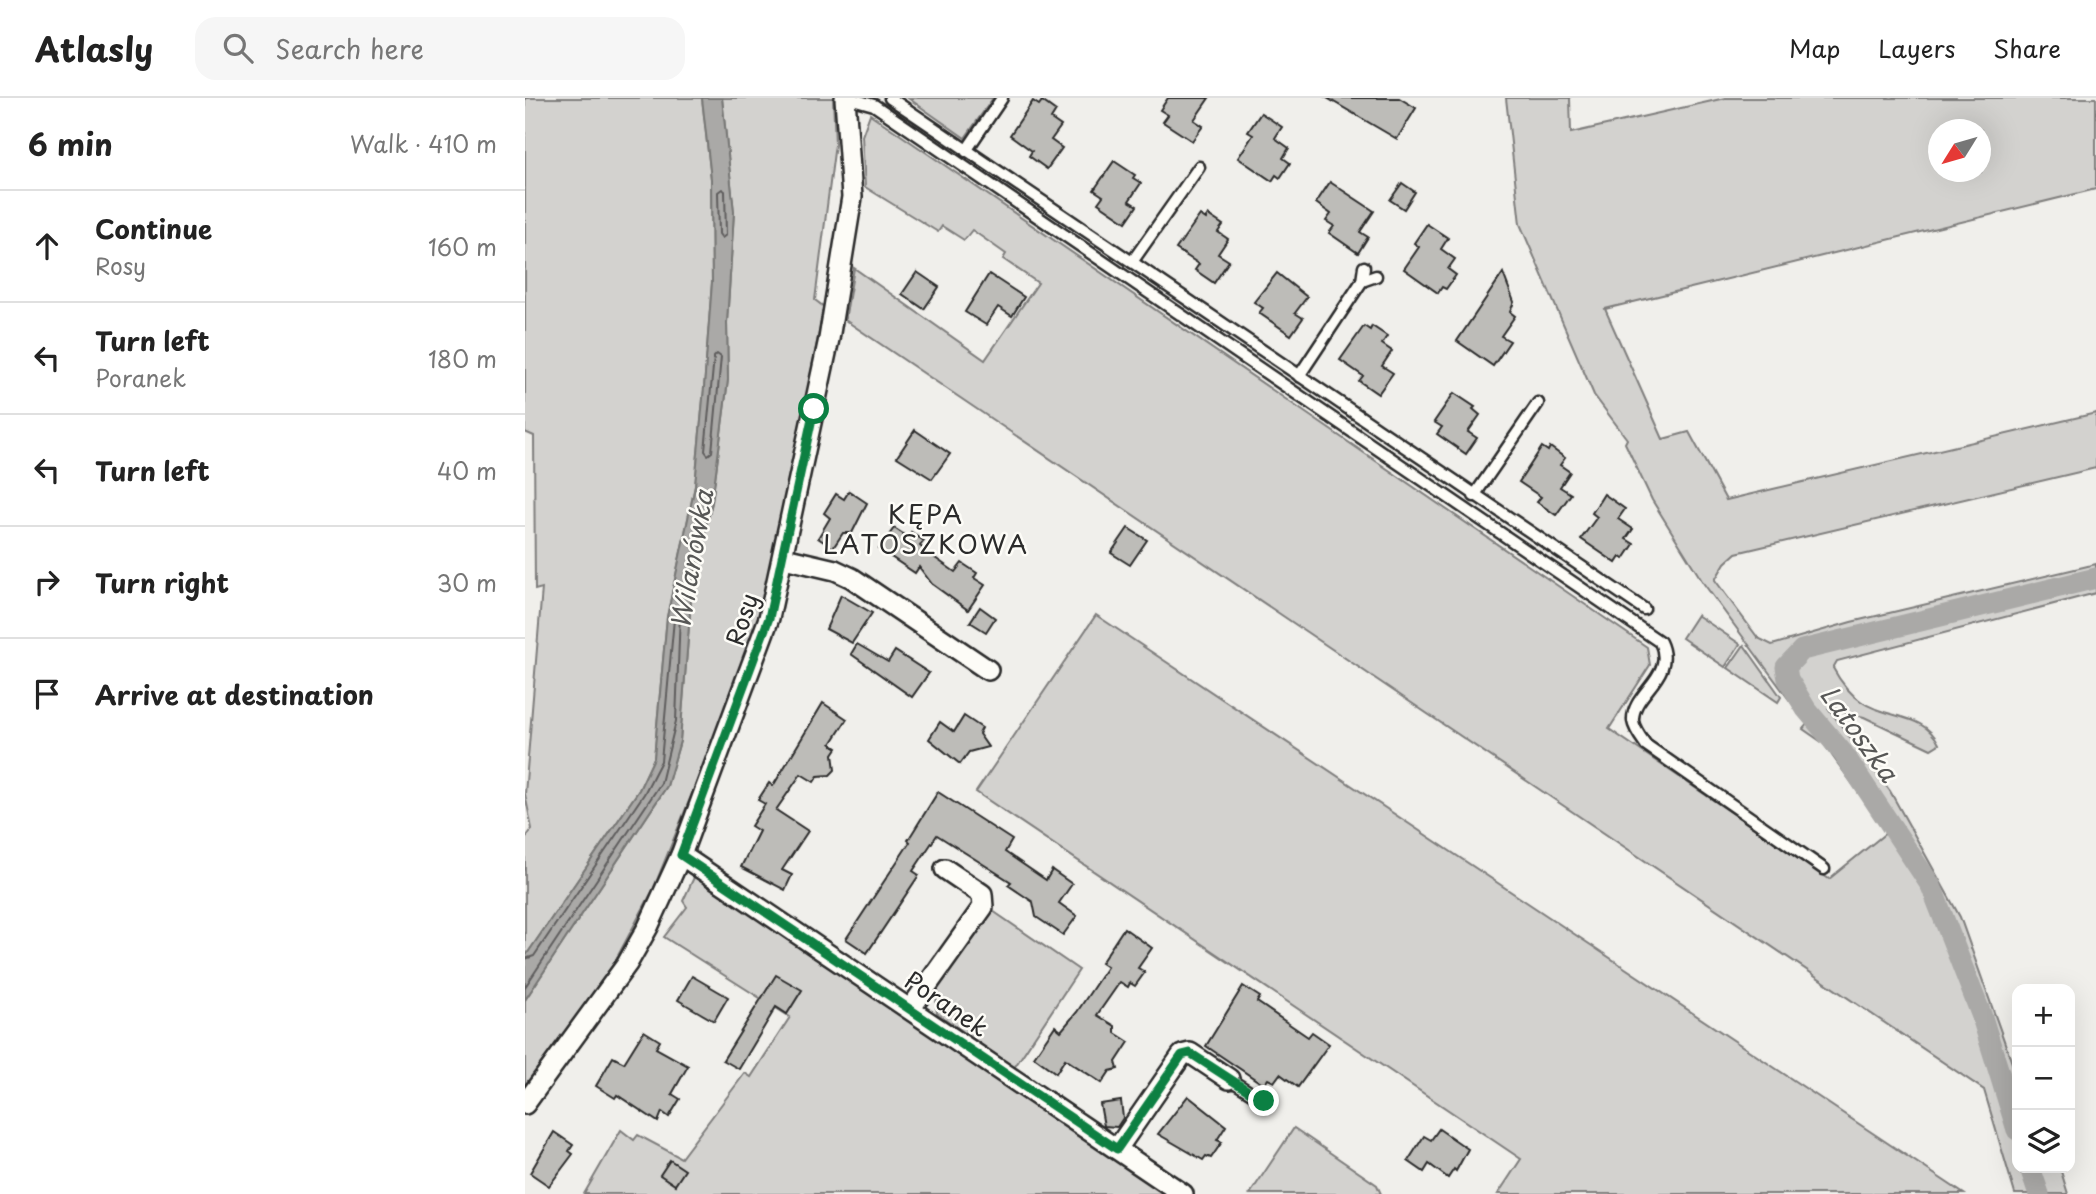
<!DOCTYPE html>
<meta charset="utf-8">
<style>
:root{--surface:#fff;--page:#f6f6f6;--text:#222;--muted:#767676;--line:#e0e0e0}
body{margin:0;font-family:"Playpen Sans",sans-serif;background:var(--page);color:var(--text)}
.controls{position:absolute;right:21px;bottom:21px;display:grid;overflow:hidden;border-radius:14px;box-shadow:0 7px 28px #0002}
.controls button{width:63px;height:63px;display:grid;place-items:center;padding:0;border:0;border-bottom:2px solid var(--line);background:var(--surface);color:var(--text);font:35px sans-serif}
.compass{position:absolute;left:1403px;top:21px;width:63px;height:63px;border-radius:50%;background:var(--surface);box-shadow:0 7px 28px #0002;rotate:233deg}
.stop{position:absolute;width:21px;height:21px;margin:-16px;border:5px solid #0b8043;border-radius:50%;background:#fff}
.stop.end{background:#0b8043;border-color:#fff;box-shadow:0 2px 7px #0008}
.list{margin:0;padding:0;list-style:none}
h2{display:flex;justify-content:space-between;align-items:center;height:91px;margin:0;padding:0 28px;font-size:30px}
h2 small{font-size:23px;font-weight:400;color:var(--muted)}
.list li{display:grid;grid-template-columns:46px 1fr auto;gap:21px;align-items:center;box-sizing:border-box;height:112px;padding:0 28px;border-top:2px solid var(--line)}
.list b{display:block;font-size:26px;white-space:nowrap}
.list p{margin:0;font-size:23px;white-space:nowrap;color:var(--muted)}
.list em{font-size:23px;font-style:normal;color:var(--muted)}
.icon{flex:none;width:38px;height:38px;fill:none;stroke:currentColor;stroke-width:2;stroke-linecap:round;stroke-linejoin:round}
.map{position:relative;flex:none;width:1571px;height:1096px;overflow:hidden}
header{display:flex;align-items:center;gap:42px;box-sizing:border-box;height:98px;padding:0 35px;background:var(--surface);border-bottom:2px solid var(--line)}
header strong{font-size:33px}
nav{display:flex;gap:38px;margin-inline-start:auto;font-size:24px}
.search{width:490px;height:63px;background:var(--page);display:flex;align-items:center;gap:18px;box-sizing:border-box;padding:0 24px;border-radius:21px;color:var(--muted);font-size:26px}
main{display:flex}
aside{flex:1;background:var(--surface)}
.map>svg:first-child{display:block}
.green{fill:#d3d2cf;stroke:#7f7e7d;stroke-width:2;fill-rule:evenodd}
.water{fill:#aaa9a7;stroke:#777775;stroke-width:2}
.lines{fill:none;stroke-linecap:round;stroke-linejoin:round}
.shore{stroke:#5e5d5d;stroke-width:2}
.canal{stroke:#aaa9a7;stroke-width:21}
.building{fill:#bdbcb8;stroke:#2b2b2b;stroke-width:2}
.lane-casing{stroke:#2b2b2b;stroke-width:15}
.street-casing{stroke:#2b2b2b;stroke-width:24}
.lane{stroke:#fdfcf7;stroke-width:10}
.street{stroke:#fdfcf7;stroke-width:19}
.route{stroke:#0b8043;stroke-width:9}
.labels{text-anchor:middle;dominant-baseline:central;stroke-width:5;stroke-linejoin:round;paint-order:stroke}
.street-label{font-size:24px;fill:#2b2b2b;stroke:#fdfcf7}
.neighbourhood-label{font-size:26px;letter-spacing:2px;fill:#2b2b2b;stroke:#fdfcf7}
.water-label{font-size:26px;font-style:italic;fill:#575756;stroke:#fdfcf7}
</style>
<header>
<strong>Atlasly</strong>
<div class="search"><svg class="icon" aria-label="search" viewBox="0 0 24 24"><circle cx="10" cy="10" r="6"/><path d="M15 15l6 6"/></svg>Search here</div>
<nav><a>Map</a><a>Layers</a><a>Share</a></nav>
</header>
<main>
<aside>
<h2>6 min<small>Walk · 410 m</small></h2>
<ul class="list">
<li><svg class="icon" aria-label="ahead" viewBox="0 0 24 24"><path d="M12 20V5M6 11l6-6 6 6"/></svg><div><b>Continue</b><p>Rosy</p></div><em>160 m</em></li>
<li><svg class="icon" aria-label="left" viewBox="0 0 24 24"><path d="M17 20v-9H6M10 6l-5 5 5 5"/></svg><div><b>Turn left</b><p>Poranek</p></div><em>180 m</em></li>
<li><svg class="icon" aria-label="left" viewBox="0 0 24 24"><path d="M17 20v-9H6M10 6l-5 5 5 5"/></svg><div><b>Turn left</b></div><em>40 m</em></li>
<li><svg class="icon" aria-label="right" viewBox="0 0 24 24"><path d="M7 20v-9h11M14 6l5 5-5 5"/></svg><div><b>Turn right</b></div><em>30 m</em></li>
<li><svg class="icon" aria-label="arrive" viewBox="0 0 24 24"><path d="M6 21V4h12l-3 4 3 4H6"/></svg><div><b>Arrive at destination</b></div></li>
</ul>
</aside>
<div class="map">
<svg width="1571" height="1096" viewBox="0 0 1571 1096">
<rect width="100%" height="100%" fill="#f0efeb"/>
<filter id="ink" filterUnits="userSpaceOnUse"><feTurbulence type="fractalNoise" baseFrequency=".0143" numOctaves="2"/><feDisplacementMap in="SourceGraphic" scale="14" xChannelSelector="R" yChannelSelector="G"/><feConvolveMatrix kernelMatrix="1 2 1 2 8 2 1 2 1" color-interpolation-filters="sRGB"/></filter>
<g filter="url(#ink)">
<g class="green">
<polygon points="0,0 177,0 186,81 187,184 179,290 170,388 142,519 129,660 114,692 0,859 0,741 7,731 0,696 17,490 10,492 9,338 0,334"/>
<polygon points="197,0 308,0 310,46 290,202 299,209 240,506 211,587 128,792 89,865 0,991 0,902 142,688 155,643 167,489 187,404 203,282 202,225 209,114"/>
<polygon points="383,0 468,0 440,40"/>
<path d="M981,0H1045L1046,35L1200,0H1571V91L1080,211L1138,341L1164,334L1201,402L1571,315V370L1211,455L1200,465L1190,482L1233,540L1247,547L1326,524L1571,466V495L1312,563L1308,570C1315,583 1325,596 1337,604C1361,621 1400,615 1414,646L1406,651L1339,619L1304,611L1365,693L1435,819L1492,979V1070H1535L1543,1096H1490L1459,992L320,222L329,170L460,262L513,185L478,161L481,156L447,132L439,142L417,128L413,134L340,89L337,38L345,16L1122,549L1125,567L1084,631L1304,781L1362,734L1298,645L1278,631L1282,626L1179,486L1127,402L1100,345L1102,341L1069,297L995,126ZM1414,32H1456V74H1414Z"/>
<polygon points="571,517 1439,1096 973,1096 996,1061 451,694"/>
<polygon points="1172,517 1215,546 1200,569 1157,540"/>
<polygon points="1219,547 1256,599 1253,604 1203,570"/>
<polygon points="171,775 639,1096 59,1096 96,1032 109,1042 113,1037 156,1060 220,975 226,979 265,919 139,839 162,809 158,803"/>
<path d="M465,811L554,872L489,970L412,915C405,875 443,841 465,811Z"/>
<polygon points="769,1030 852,1087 856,1096 725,1096"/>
</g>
<polygon class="water" points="177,0 197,0 209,114 202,224 203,282 187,404 167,489 155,643 142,688 0,902 0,859 114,692 129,660 142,519 170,388 179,290 187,184 186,81"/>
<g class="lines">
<g class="shore">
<polygon points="197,91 200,93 201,137 197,140 194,136 193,94"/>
<polygon points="192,256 196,259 187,354 183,357 180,353 189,259"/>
<polyline points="0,861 9,858 119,696 136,663 149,521 155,514 151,623 136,685 0,889"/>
</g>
<g class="canal">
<polyline points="1492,1032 1456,916 1406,788 1318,655 1281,611 1263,581 1261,569 1277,552 1571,480"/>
<polyline points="1505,1070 1514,1096"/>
</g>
</g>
<g class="building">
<polygon points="643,0 684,0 669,22 678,28 667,43 638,24 643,17 635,12"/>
<polygon points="802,0 874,0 891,10 872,41"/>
<polygon points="508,3 514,7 517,3 531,13 526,21 536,28 526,42 537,50 522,71 504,58 507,53 485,37"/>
<polygon points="736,15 757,29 750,40 764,50 758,60 765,65 755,80 751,77 747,83 713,60 728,37 723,34"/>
<polygon points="589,63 610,77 608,80 616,85 604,103 612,108 601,124 573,105 578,98 569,92"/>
<polygon points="805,84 849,113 835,134 843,139 833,155 804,135 809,128 801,123 806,116 791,105"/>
<polygon points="877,85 890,94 879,111 865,102"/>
<polygon points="675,117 681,121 683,117 698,127 693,134 703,141 693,156 704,163 689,185 670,172 674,166 651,151"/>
<polygon points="902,126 923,140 916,151 930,161 923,171 931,177 921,191 917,189 913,195 879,171 894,149 889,145"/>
<polygon points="392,174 414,189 399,211 377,196"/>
<polygon points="752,175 782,199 770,215 778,220 766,237 734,215 738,210 729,204"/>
<polygon points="978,175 989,204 985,214 990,218 976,238 985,243 968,268 932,243"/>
<polygon points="464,176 499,199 487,218 473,209 461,227 440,214"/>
<polygon points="839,228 845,232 847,228 862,238 857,246 867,253 857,268 868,275 853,296 834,283 838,278 815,262"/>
<polygon points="929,295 950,309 948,311 955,317 943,334 952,340 941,356 912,336 917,329 909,324"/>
<polygon points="390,332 425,356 407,381 372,359"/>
<polygon points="1017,349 1023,353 1025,349 1040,360 1035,367 1045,374 1035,389 1046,396 1031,417 1012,404 1016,399 994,384"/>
<polygon points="324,393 342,405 327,435 318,435 308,450 293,440 305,420 299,415 311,396 319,401"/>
<polygon points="1079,396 1100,411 1093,421 1108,431 1101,441 1109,446 1099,461 1095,459 1091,465 1056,441 1072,419 1067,415"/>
<polygon points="369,430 383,439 386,434 399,443 395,448 403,455 430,474 437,465 452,475 449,480 460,487 443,512 407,486 394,469 390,475 354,451"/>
<polygon points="603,430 622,442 605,467 586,455"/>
<polygon points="316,497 347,515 327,545 301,531"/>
<polygon points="455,509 470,520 461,534 445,524"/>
<polygon points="332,546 363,564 370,553 404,575 387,599 326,556"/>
<polygon points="298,605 322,621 306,646 312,650 308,656 310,672 305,677 293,678 289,684 276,676 251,712 283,733 257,772 267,777 260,792 216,769 234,733 226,728 240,706 233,702 244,685 248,688"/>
<polygon points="439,618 457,630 454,636 463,649 444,654 435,666 404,641 415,624 429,634"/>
<polygon points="413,694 487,742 480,754 521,782 527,772 547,786 534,805 552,818 538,837 511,819 508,804 483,787 486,784 412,737 388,773 394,777 342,855 321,841 385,744 383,742"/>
<polygon points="599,830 627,850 613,870 620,874 610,888 605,885 603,889 595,884 572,917 590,928 590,935 604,944 591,964 593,971 585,973 577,985 540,961 531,975 509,959 530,928 536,933 552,914 582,869 576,865"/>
<polygon points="251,877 277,892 262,916 251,909 214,971 198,962"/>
<polygon points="167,878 203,899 189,923 153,902"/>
<polygon points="718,888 735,899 732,904 783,939 787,934 804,946 773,989 755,976 749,984 743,981 739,987 681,948"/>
<polygon points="119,933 135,943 131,950 163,968 147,996 155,1001 144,1019 137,1014 133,1024 92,997 90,1000 71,988 88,959 99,965"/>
<polygon points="663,998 701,1028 692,1042 697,1044 686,1060 681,1058 678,1062 633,1036"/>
<polygon points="596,1003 598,1020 592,1029 579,1028 575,1006"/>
<polygon points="914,1031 943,1051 931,1073 929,1071 923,1080 904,1066 899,1074 883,1063 899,1038 906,1042"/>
<polygon points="29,1034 48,1047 44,1053 48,1056 24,1088 5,1075"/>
<polygon points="145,1062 160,1072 150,1087 135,1077"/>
</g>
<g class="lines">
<g class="lane-casing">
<g id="lane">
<path d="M324,0L349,7L1135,544C1152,579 1106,595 1108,623C1109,631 1116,640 1121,647L1299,771"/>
<polyline points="365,0 1119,511"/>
<polyline points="441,53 477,0"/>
<polyline points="607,164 674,69"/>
<polyline points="837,183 851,178"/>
<polyline points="774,278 837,183 839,169"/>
<polyline points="949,398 1013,305"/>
<polyline points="704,981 739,1003"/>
</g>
</g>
<g class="street-casing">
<g id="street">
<polyline points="259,460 310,472 327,480 463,572"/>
<polyline points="156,757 658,1096"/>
<polyline points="386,910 458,809 457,796 420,771"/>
<polyline points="0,1006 102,866 123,829 156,757 244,520 304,241 327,99 320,0"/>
<polyline points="592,1051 657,957 665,955 704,981"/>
</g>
</g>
<use href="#lane" class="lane"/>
<use href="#street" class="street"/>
</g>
</g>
<g class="lines" filter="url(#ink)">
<polyline class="route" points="289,311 244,520 156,757 592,1051 657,957 665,955 739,1003"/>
</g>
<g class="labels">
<g class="street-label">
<text transform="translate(216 521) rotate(-72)">Rosy</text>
<text transform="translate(422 905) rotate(34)">Poranek</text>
</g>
<g class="neighbourhood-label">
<text x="401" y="415">KĘPA<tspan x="401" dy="30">LATOSZKOWA</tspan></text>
</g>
<g class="water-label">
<text transform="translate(166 461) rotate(-80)">Wilanówka</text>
<text transform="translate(1335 635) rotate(54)">Latoszka</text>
</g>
</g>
</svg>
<div class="controls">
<button>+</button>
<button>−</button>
<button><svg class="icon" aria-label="layers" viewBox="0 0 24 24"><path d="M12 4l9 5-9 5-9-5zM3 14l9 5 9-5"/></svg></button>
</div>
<svg class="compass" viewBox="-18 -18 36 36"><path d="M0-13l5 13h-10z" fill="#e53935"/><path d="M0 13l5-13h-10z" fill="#767676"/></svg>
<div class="stop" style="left:289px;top:311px"></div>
<div class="stop end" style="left:739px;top:1003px"></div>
</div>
</main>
